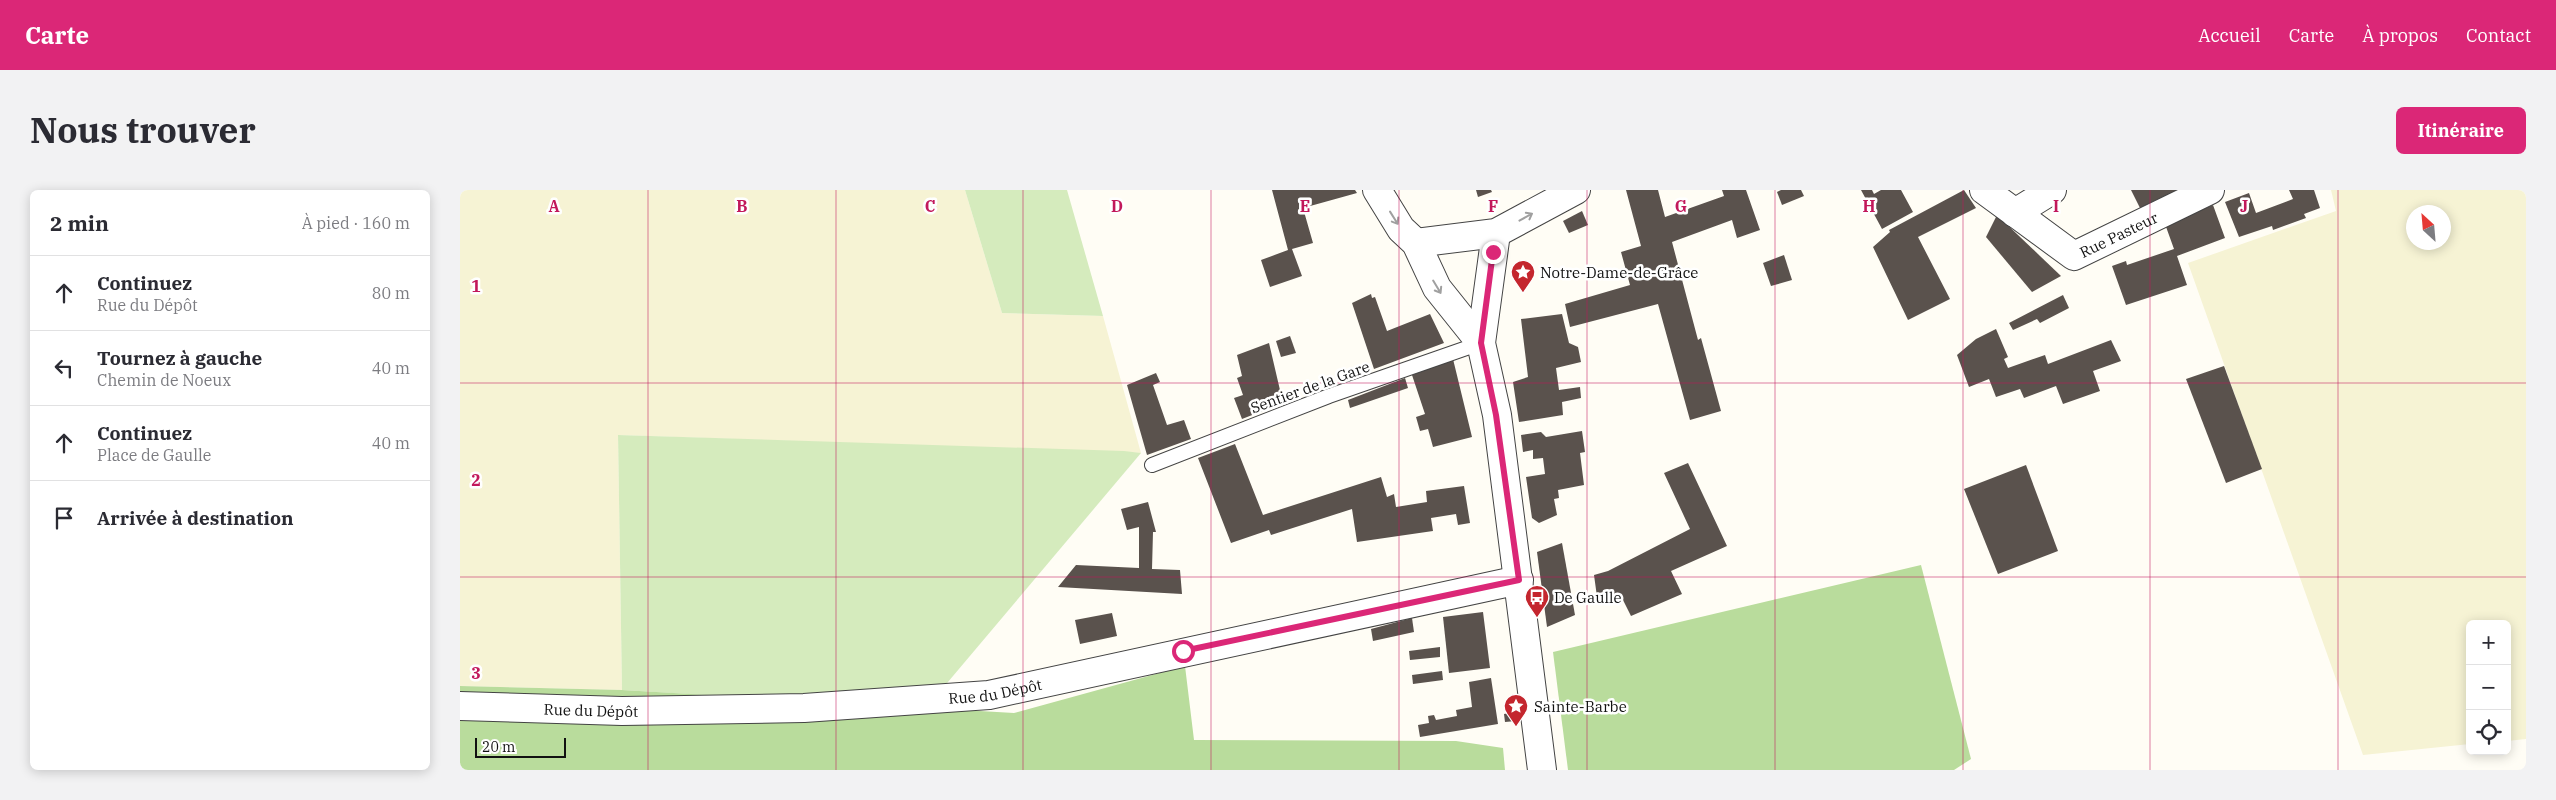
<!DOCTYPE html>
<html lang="fr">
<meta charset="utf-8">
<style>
:root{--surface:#fff;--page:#f2f2f3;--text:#2b2b33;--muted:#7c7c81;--line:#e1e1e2;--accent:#db2777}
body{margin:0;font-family:"IBM Plex Serif",serif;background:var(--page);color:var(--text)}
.controls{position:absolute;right:15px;bottom:15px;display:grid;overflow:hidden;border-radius:8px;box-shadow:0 2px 12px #0003}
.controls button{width:45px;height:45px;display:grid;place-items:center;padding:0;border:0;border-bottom:1px solid var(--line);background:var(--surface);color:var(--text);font:25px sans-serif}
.compass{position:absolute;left:1946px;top:15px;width:45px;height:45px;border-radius:50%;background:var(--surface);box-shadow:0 2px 12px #0003;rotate:334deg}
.scale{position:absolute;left:15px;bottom:12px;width:91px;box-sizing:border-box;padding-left:5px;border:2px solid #111;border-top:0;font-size:14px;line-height:18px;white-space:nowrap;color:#111;-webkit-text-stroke:4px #fff;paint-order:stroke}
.stop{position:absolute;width:15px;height:15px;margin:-11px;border:4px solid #db2777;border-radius:50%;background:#fff}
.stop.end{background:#db2777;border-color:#fff;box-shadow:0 1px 5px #0008}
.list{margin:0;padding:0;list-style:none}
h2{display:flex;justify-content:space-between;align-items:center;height:65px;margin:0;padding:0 20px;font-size:21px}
h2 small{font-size:16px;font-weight:400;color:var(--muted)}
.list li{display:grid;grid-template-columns:32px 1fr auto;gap:15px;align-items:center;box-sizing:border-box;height:75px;padding:0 20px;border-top:1px solid var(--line)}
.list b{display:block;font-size:19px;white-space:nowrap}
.list p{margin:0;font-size:16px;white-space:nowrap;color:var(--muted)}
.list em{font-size:16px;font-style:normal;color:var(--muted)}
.icon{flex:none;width:28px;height:28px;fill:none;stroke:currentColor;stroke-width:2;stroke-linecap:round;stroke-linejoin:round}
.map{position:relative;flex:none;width:2066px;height:580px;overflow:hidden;border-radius:8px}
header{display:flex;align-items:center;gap:30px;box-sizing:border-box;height:70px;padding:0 25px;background:var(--accent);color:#fff}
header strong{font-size:24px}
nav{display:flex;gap:28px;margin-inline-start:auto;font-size:18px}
.intro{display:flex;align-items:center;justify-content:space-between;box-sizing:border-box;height:120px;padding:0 30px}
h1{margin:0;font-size:35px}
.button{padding:12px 22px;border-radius:8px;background:var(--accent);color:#fff;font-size:18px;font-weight:700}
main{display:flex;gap:30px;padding:0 30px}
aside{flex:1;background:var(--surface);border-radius:8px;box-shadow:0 2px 12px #0003}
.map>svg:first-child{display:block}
.farmland{fill:#f6f3d4;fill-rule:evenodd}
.green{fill:#d5ebbd}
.forest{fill:#b9dc9c}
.building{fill:#5a524d}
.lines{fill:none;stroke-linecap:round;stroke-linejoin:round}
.service-casing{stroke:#444;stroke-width:16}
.minor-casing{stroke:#444;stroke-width:30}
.tertiary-casing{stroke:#444;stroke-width:30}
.service{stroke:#fff;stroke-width:14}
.minor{stroke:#fff;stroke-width:28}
.tertiary{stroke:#fff;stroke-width:28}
.oneway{stroke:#a0a0a0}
.route{stroke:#db2777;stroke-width:6}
.grid{fill:none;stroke:#c2185b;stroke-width:1;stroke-opacity:0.55}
.labels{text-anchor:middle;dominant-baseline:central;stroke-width:5;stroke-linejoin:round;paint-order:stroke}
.street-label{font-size:15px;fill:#111;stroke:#fff}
.poi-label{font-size:15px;fill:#111;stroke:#fff;text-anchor:start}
.grid-label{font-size:16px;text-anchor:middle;font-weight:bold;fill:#c2185b;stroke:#fff;stroke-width:5;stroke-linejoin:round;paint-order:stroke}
</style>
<header>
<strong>Carte</strong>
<nav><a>Accueil</a><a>Carte</a><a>À propos</a><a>Contact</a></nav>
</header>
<div class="intro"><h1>Nous trouver</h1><a class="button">Itinéraire</a></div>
<main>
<aside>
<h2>2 min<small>À pied · 160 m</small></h2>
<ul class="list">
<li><svg class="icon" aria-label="ahead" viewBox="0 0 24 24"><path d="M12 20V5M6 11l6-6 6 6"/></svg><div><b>Continuez</b><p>Rue du Dépôt</p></div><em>80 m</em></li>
<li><svg class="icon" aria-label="left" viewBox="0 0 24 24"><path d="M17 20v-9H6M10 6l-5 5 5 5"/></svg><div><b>Tournez à gauche</b><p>Chemin de Noeux</p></div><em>40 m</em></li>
<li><svg class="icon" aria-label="ahead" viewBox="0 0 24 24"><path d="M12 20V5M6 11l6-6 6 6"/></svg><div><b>Continuez</b><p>Place de Gaulle</p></div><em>40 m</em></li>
<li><svg class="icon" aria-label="arrive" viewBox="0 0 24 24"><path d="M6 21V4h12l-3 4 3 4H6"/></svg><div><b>Arrivée à destination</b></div></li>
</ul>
</aside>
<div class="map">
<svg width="2066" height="580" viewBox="0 0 2066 580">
<rect width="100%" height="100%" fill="#fffdf5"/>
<g class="farmland">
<polygon points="0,0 505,0 542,123 643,126 681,263 158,245 162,500 0,496"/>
<path d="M1871,0H2066V549L2047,551V434H2010V554L1903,565L1728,73L1876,21ZM1954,22H1984V52H1954Z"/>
</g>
<g class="green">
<polygon points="505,0 607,0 643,126 542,123"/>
<polygon points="158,245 664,261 681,263 466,518 162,500"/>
</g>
<g class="forest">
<polygon points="1461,375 1511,569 1494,580 1108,580 1093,462"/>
<polygon points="725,476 734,550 996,551 1043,558 1045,580 0,580 0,496 162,500 554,523"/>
</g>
<g class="building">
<polygon points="812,0 895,0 897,3 843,18 853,53 832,59 842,86 810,97 801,70 828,60"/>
<polygon points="1016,0 1031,0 1032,2 1018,7"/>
<polygon points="1166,0 1198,0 1205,27 1264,6 1262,0 1286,0 1300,40 1277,48 1272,30 1212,52 1238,150 1241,148 1261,221 1230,230 1198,114 1110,137 1105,114 1170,95 1161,62 1181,56"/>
<polygon points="1321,0 1341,0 1344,6 1322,15 1317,2"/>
<polygon points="1401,0 1412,0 1414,4 1421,0 1441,0 1453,22 1422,39"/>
<polygon points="1504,0 1516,18 1458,47 1490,109 1448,130 1413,57 1430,42 1429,40"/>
<polygon points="1671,0 1717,0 1680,18"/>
<polygon points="1829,0 1854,0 1860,18 1844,24 1846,28 1813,40 1812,36 1779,47 1765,12 1789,3 1796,23 1833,9"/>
<polygon points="1753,15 1765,48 1717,66 1727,95 1666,115 1652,76 1666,71 1667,75 1714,59 1705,34"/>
<polygon points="1122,21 1128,35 1109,43 1103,31"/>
<polygon points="1537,25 1601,86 1572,102 1526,47"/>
<polygon points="1324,65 1332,90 1311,96 1303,73"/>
<polygon points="911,104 912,108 915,107 927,141 970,124 984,153 914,179 892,113"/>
<polygon points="1603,105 1609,118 1580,133 1577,129 1553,140 1549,133"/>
<polygon points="1102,124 1109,153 1118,157 1121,172 1096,178 1099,200 1120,197 1121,208 1102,212 1103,225 1059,232 1053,192 1068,187 1061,129"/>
<polygon points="1536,139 1548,167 1544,169 1548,178 1585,165 1588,174 1651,150 1661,171 1633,181 1640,201 1603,214 1596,196 1564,208 1560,199 1536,207 1529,189 1509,197 1497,165 1516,149"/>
<polygon points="830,146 836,163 821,167 816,151"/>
<polygon points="809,153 823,213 782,229 774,208 783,205 777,188 782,186 777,165"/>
<polygon points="993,169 1012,247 973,257 968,239 960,241 956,227 965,224 952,185"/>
<polygon points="1764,176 1802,279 1766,293 1726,189"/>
<polygon points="696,183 700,192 693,195 707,235 724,230 731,249 687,265 667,195"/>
<polygon points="945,188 948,198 890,218 888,210"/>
<polygon points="1122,241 1125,262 1120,263 1124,295 1098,300 1099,308 1094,309 1097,325 1079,333 1072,328 1066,287 1085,284 1083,268 1073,269 1073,260 1063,262 1061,245 1081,242 1086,247"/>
<polygon points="775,254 803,325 921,287 927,307 934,304 936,317 967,312 966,301 1004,296 1010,333 998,335 996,324 971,328 973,341 897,352 892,319 811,345 809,340 771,353 738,268"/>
<polygon points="1228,273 1267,356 1211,381 1222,404 1171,426 1160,404 1138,414 1134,385 1148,381 1230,339 1204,283"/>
<polygon points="1566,275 1598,361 1538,384 1504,299"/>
<polygon points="688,312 696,342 693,342 692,379 720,380 722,404 598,397 616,375 679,378 679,337 667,340 661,319"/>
<polygon points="1102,353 1115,425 1087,437 1077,362"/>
<polygon points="1023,422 1030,478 989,483 983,427"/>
<polygon points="652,423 657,446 620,454 615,430"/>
<polygon points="952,428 954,442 913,451 911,439"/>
<polygon points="980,457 980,467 950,470 949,461"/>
<polygon points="982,481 983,490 953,494 952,485"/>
<polygon points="1031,488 1038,534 960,547 958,535 969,533 968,526 974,525 976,530 997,526 996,520 1012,517 1009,492"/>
<polygon points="1054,522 1056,531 1045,532 1044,524"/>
</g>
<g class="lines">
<g class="service-casing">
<polyline id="service" points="692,275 869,206 1021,153"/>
</g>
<g class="minor-casing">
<g id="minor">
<path id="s1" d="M1524,0L1614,66L1750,0"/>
<polyline points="1555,23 1592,0"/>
<path id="s2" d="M0,516L162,521L344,518L529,505L1059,390"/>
</g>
</g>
<g class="tertiary-casing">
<g id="tertiary">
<polyline points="917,0 941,39 956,53 977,98 1021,153"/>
<polyline points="1036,43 1021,153 1037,225 1082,580"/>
<polyline points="956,53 1036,43 1116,0"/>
</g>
</g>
<use href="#service" class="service"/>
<use href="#minor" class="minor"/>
<use href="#tertiary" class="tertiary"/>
</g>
<defs><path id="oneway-shaft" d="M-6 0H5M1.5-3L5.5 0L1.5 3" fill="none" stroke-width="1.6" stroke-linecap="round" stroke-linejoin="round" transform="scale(1.25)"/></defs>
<g class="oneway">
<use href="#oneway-shaft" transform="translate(1066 27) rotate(-29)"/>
<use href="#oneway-shaft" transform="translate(934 28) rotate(58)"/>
<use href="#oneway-shaft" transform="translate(977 97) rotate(59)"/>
</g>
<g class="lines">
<polyline class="route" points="723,461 1059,390 1036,225 1021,153 1033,62"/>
</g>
<path class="grid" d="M188,0V580M376,0V580M563,0V580M751,0V580M939,0V580M1127,0V580M1315,0V580M1503,0V580M1690,0V580M1878,0V580M0,193H2066M0,387H2066"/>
<defs>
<g id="sight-pin" transform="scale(1.25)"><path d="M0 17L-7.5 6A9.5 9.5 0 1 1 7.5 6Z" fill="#c4262e" stroke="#fff"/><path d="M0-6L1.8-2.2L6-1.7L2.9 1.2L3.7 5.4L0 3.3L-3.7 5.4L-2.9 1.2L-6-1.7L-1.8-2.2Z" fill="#fff"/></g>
<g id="bus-pin" transform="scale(1.25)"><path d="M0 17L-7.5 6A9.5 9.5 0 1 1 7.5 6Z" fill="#c4262e" stroke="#fff"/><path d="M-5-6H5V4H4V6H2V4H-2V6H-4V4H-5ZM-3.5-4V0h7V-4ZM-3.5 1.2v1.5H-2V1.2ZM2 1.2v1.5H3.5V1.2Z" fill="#fff"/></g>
</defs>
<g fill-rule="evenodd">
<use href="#sight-pin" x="1063" y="82"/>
<use href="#bus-pin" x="1077" y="407"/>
<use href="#sight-pin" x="1056" y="516"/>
</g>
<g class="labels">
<g class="street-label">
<text stroke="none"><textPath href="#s1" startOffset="161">Rue Pasteur</textPath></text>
<text transform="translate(850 197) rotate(-20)">Sentier de la Gare</text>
<text stroke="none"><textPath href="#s2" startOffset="536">Rue du Dépôt</textPath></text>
<text stroke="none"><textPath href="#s2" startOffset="131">Rue du Dépôt</textPath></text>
</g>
<g class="poi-label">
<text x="1080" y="82">Notre-Dame-de-Grâce</text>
<text x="1094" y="407">De Gaulle</text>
<text x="1074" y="516">Sainte-Barbe</text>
</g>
</g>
<g class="grid-label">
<text x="94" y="22">A</text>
<text x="282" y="22">B</text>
<text x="470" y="22">C</text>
<text x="657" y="22">D</text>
<text x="845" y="22">E</text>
<text x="1033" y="22">F</text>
<text x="1221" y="22">G</text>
<text x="1409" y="22">H</text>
<text x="1596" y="22">I</text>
<text x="1784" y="22">J</text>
<text x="16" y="102">1</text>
<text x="16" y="296">2</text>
<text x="16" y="489">3</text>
</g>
</svg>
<div class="controls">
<button>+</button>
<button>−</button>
<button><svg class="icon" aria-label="locate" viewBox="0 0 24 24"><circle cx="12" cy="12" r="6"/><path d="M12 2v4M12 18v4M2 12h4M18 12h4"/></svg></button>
</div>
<svg class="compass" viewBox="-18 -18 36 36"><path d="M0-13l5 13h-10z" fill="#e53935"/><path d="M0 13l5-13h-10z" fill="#7c7c81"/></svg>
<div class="scale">20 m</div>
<div class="stop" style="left:723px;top:461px"></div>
<div class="stop end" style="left:1033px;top:62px"></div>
</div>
</main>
